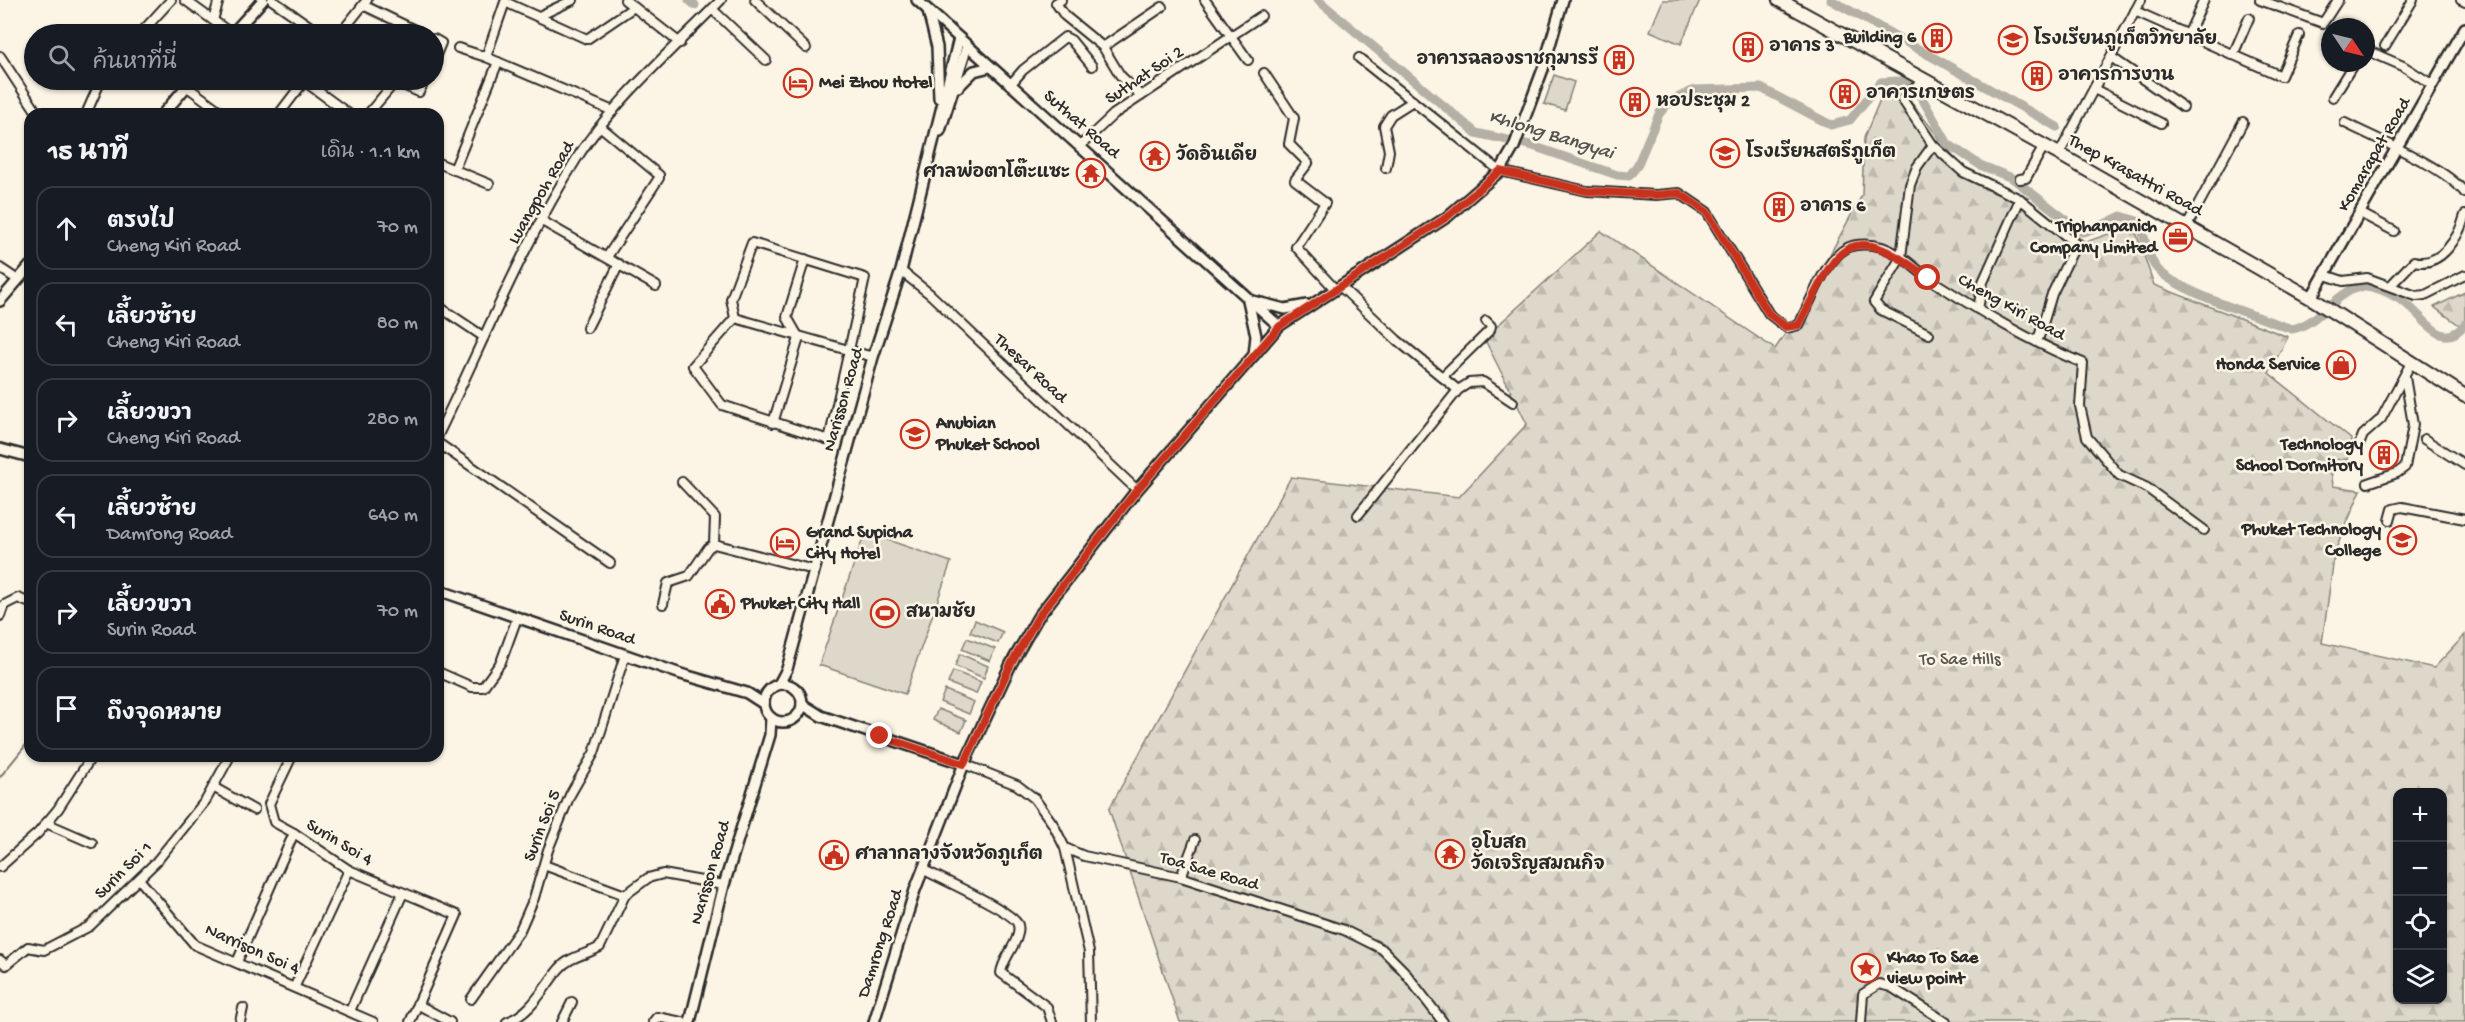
<!DOCTYPE html>
<html lang="th">
<meta charset="utf-8">
<style>
:root{--surface:#171b24;--page:#20242c;--text:#f1f3f6;--muted:#9ea1a6;--line:#363941}
body{margin:0;font-family:"Gochi Hand","Playpen Sans Thai",sans-serif;background:var(--page);color:var(--text)}
.controls{position:absolute;right:18px;bottom:18px;display:grid;overflow:hidden;border-radius:12px;box-shadow:0 2px 4px #0004}
.controls button{width:54px;height:54px;display:grid;place-items:center;padding:0;border:0;border-bottom:2px solid var(--line);background:var(--surface);color:var(--text);font:30px sans-serif}
.compass{position:absolute;left:2321px;top:18px;width:54px;height:54px;border-radius:50%;background:var(--surface);box-shadow:0 2px 4px #0004;rotate:125deg}
.stop{position:absolute;width:18px;height:18px;margin:-14px;border:4px solid #c8321e;border-radius:50%;background:#fff}
.stop.end{background:#c8321e;border-color:#fff;box-shadow:0 2px 6px #0008}
.list{margin:0;padding:0;list-style:none}
h2{display:flex;justify-content:space-between;align-items:center;height:78px;margin:0;padding:0 24px;font-size:26px}
h2 small{font-size:20px;font-weight:400;color:var(--muted)}
.list li{display:grid;grid-template-columns:39px 1fr auto;gap:18px;align-items:center;box-sizing:border-box;height:84px;margin:0 12px 12px;padding:0 12px;border:2px solid var(--line);border-radius:18px}
.list b{display:block;font-size:22px;white-space:nowrap}
.list p{margin:0;font-size:20px;white-space:nowrap;color:var(--muted)}
.list em{font-size:20px;font-style:normal;color:var(--muted)}
.icon{flex:none;width:33px;height:33px;fill:none;stroke:currentColor;stroke-width:2;stroke-linecap:round;stroke-linejoin:round}
.map{position:relative;flex:none;width:2465px;height:1022px;overflow:hidden}
.search{position:absolute;background:var(--surface);box-shadow:0 2px 4px #0004;left:24px;top:24px;width:420px;height:66px;display:flex;align-items:center;gap:15px;box-sizing:border-box;padding:0 21px;border-radius:33px;color:var(--muted);font-size:22px}
.panel{position:absolute;background:var(--surface);box-shadow:0 2px 4px #0004;left:24px;top:108px;width:420px;height:654px;border-radius:18px}
.map>svg:first-child{display:block}
.forest{fill:url(#forest-firs);stroke:#84827a;stroke-width:1.5;fill-rule:evenodd}
.park{fill:#ded8ca;stroke:#84827a;stroke-width:1.5}
.lines{fill:none;stroke-linecap:round;stroke-linejoin:round}
.stream{stroke:#7d7b74;stroke-width:2}
.canal{stroke:#b4b0a5;stroke-width:9}
.minor-casing{stroke:#2b2b2b;stroke-width:12}
.tertiary-casing{stroke:#2b2b2b;stroke-width:14}
.primary-casing{stroke:#2b2b2b;stroke-width:16}
.minor{stroke:#fcf5e5;stroke-width:8}
.tertiary{stroke:#fcf5e5;stroke-width:9}
.primary{stroke:#fcf5e5;stroke-width:12}
.route{stroke:#c8321e;stroke-width:8}
.labels{text-anchor:middle;dominant-baseline:central;stroke-width:5;stroke-linejoin:round;paint-order:stroke}
.poi-label{font-size:18px;font-weight:bold;fill:#2b2b2b;stroke:#fcf5e5;text-anchor:start}
.street-label{font-size:18px;fill:#2b2b2b;stroke:#fcf5e5}
.park-label{font-size:18px;fill:#585653;stroke:#fcf5e5}
.water-label{font-size:20px;font-style:italic;fill:#545350;stroke:#fcf5e5}
</style>
<div class="map">
<svg width="2465" height="1022" viewBox="0 0 2465 1022">
<defs>
<pattern id="forest-firs" width="22" height="20" patternUnits="userSpaceOnUse" patternTransform="scale(1.5)"><rect width="22" height="20" fill="#ded8ca"/><path d="M5 1l3.5 6h-7zM16 11l3.5 6h-7z" fill="#bfbaae"/></pattern>
</defs>
<rect width="100%" height="100%" fill="#fcf5e5"/>
<filter id="ink" filterUnits="userSpaceOnUse"><feTurbulence type="fractalNoise" baseFrequency=".0167" numOctaves="2"/><feDisplacementMap in="SourceGraphic" scale="12" xChannelSelector="R" yChannelSelector="G"/><feConvolveMatrix kernelMatrix="1 2 1 2 8 2 1 2 1" color-interpolation-filters="sRGB"/></filter>
<g filter="url(#ink)">
<g class="forest">
<path d="M1897,84L1962,167L2018,196L2086,242L2128,227L2136,232L2154,285L2288,337L2269,373L2351,439L2348,459L2330,460L2333,486L2361,490L2335,551L2322,643L2434,668L2465,635V1022H1180L1109,809L1291,477L1459,497L1527,424L1484,338L1601,231L1775,349L1794,321L1862,195L1864,138L1884,90ZM2398,792H2442V1000H2398Z"/>
<polygon points="2465,292 2465,322 2462,327 2434,307"/>
</g>
<g class="park">
<polygon points="1663,0 1700,0 1681,44 1650,31"/>
<polygon points="1554,75 1574,82 1565,110 1544,104"/>
<polygon points="865,532 951,562 905,694 819,665"/>
<polygon points="975,620 1003,632 998,643 970,632"/>
<polygon points="967,638 995,649 990,661 962,649"/>
<polygon points="960,654 988,666 984,678 955,666"/>
<polygon points="953,671 981,682 976,694 948,683"/>
<polygon points="945,690 974,702 969,714 940,702"/>
<polygon points="938,709 966,720 961,732 933,720"/>
</g>
<g class="lines">
<polyline class="stream" points="0,777 30,740"/>
<g class="canal">
<polyline points="689,0 695,5"/>
<path d="M1318,0L1476,133L1530,145L1617,175L1629,176L1637,166L1659,114L1670,101L1694,90L1761,88L1831,125L1850,120L1881,82L1899,81L1909,85L1919,93L1948,144L1980,165L2012,178L2082,232L2092,230L2121,216L2140,222C2144,236 2147,254 2155,266C2171,290 2262,318 2292,329C2324,323 2342,278 2375,288C2386,291 2403,300 2411,308C2428,323 2444,351 2465,324"/>
<polyline points="1831,0 2057,127"/>
</g>
<g class="minor-casing">
<g id="minor">
<polyline points="185,0 232,34"/>
<polyline points="272,0 321,34"/>
<polyline points="755,0 806,48"/>
<polyline points="1061,0 1056,3 1065,16 1103,47 1120,75 1141,96"/>
<polyline points="1205,0 1248,60"/>
<polyline points="2260,0 2323,23 2338,0"/>
<polyline points="2461,0 2465,2"/>
<polyline points="363,5 423,34"/>
<polyline points="634,7 680,43"/>
<polyline points="712,9 766,60"/>
<polyline points="2135,11 2281,76 2299,35"/>
<polyline points="539,16 573,0"/>
<polyline points="213,20 219,0"/>
<polyline points="140,34 171,0"/>
<polyline points="340,34 367,0"/>
<polyline points="2188,35 2204,0"/>
<polyline points="434,39 441,43 434,60"/>
<polyline points="2385,46 2413,0"/>
<polyline points="1103,47 1162,7"/>
<polyline points="458,48 486,57 613,111"/>
<polyline points="2366,50 2403,66 2433,85"/>
<polyline points="2233,55 2249,18"/>
<polyline points="0,56 38,114"/>
<polyline points="486,57 505,2 587,39 634,7 625,0"/>
<polyline points="2111,57 2183,107"/>
<path d="M1359,58L1500,171L1587,191L1656,195L1679,193L1707,212L1769,314L1787,328L1799,325C1810,303 1825,259 1847,248C1856,243 1872,244 1882,247C1901,253 1916,270 1931,280C1980,311 2030,342 2083,363L2080,406L2087,437L2119,475L2147,488L2204,530"/>
<polyline points="1264,73 1294,118 1289,144 1308,163 1295,180 1325,203 1296,247 1335,289"/>
<polyline points="178,80 224,114"/>
<polyline points="391,80 419,92 425,80"/>
<polyline points="1924,80 1902,99 1933,145"/>
<polyline points="304,81 349,114"/>
<polyline points="1010,85 1023,70 1065,37 1071,40 1092,66"/>
<polyline points="2094,89 2161,123"/>
<polyline points="2333,97 2354,63"/>
<polyline points="86,114 101,80"/>
<polyline points="279,114 305,80"/>
<polyline points="368,114 395,82"/>
<path d="M2345,123C2376,139 2446,167 2465,193"/>
<polyline points="601,127 659,175 659,178 607,257"/>
<polyline points="1080,146 1114,114 1261,16"/>
<polyline points="2059,154 2141,0"/>
<polyline points="438,163 489,184"/>
<polyline points="1386,168 1389,151 1384,126 1391,115 1413,101"/>
<polyline points="454,170 498,62"/>
<polyline points="2020,179 2026,178 2044,146"/>
<polyline points="2360,213 2394,231"/>
<polyline points="542,221 656,286"/>
<polyline points="2187,226 2243,122"/>
<polygon points="752,243 865,278 829,440 722,405 693,366 735,318 731,299"/>
<polyline points="0,268 18,280"/>
<polyline points="901,271 930,294 1137,490"/>
<polyline points="2325,275 2343,281 2367,278 2416,296 2425,295 2465,275"/>
<path d="M2391,285L2414,261C2441,268 2459,237 2465,215"/>
<polyline points="1340,286 1397,340 1458,390"/>
<polyline points="438,306 484,337"/>
<polyline points="1978,309 1983,282 2020,199"/>
<polyline points="735,318 873,357"/>
<polyline points="587,328 619,264"/>
<polyline points="1929,334 1881,310 1874,302 1901,257 1910,185 1917,167 1933,145 1963,172 2020,199 2076,244 2052,294 2039,337 2034,339"/>
<polyline points="1442,377 1490,330 1491,326 1486,321"/>
<polyline points="773,423 799,338 787,317 805,259"/>
<path d="M438,435C483,343 522,245 577,158C611,104 676,46 721,0"/>
<polyline points="2424,439 2465,465"/>
<polyline points="438,443 610,563"/>
<polyline points="2359,445 2363,435 2381,419 2412,361"/>
<polyline points="682,482 715,517 714,544"/>
<polyline points="2368,483 2397,473 2405,467 2413,425 2405,377"/>
<polyline points="1358,515 1458,390 1469,383 1483,382 1513,402"/>
<polyline points="2390,520 2393,509 2402,507 2465,519"/>
<polyline points="663,604 668,583 689,576 708,548 714,544 814,570"/>
<polyline points="0,616 4,605 18,598 30,603"/>
<polyline points="438,672 472,687 483,687 501,662 517,618"/>
<polyline points="292,756 269,804 274,822 294,833 349,870 457,915 410,1022"/>
<polyline points="964,764 1017,785 1034,798 1053,824 1065,848 1089,952 1091,1022"/>
<polyline points="213,787 254,810"/>
<polyline points="46,823 92,843"/>
<polyline points="1065,848 1084,856 1181,877 1344,930 1382,949 1403,970 1443,1022"/>
<polyline points="544,865 625,895"/>
<polyline points="0,867 38,833 58,809 92,756"/>
<path d="M924,870C938,877 1016,913 1018,925C1022,940 1002,958 1001,973L1047,1007L1052,1022"/>
<polyline points="1181,877 1195,840"/>
<polyline points="139,879 195,945 373,1022"/>
<polyline points="0,960 6,965 28,947 44,950 90,926 156,862 206,800 230,756"/>
<polyline points="237,962 294,833"/>
<polyline points="295,986 349,870"/>
<polyline points="471,999 520,930 534,898 548,850 570,795 594,753 625,655"/>
<polyline points="417,1004 450,1022"/>
<polyline points="350,1011 403,893"/>
<polyline points="240,1022 243,1008"/>
<path d="M507,1022C532,1013 543,988 559,969C570,956 586,955 600,947L625,895L648,878L663,874L724,885"/>
<polyline points="562,1022 572,1002"/>
<polyline points="653,1022 657,1017 682,1022"/>
<polyline points="1861,1022 1863,994 1879,984 1891,987 1946,1022"/>
</g>
</g>
<g class="tertiary-casing">
<g id="tertiary">
<polyline points="917,0 1279,326"/>
<polyline points="928,11 937,47 939,98"/>
<polyline points="232,34 263,0"/>
<polyline points="958,87 974,71 990,67"/>
<polyline points="163,114 192,80"/>
<polyline points="940,131 967,46"/>
<polyline points="2311,298 2465,28"/>
<polyline points="1248,300 1256,336 1254,355"/>
<polyline points="0,301 30,266"/>
<polyline points="1253,301 1285,309 1307,305"/>
<polyline points="0,449 30,457"/>
<polyline points="438,590 681,674 747,693 764,704"/>
<circle cx="783" cy="703" r="19"/>
<polyline points="779,684 787,669 873,357 901,271 959,38"/>
<polyline points="802,704 821,716 964,764"/>
<polyline points="690,1022 724,885 770,735 771,718"/>
<polyline points="874,1022 915,890 964,764 1011,664 1038,617 1137,490 1279,326 1447,217 1500,171 1514,147 1543,69 1563,0"/>
</g>
</g>
<g class="primary-casing">
<polyline id="primary" points="1779,0 2059,154 2311,298 2465,396"/>
</g>
<use href="#minor" class="minor"/>
<use href="#tertiary" class="tertiary"/>
<use href="#primary" class="primary"/>
</g>
</g>
<g class="lines" filter="url(#ink)">
<path class="route" d="M880,736L964,764L1011,664L1038,617L1137,490L1280,326L1447,217L1500,171L1587,191L1656,195L1679,193L1707,212L1769,314L1786,327L1799,325C1838,248 1846,215 1928,278"/>
</g>
<defs>
<g id="building-ring" transform="scale(1.5)"><circle r="9.5" fill="#fcf5e5" stroke="#c8321e" stroke-width="1.5"/><path d="M-4-6H4V6H1V3H-1V6H-4ZM-2.5-4.3h1.7v1.8h-1.7ZM.8-4.3h1.7v1.8H.8ZM-2.5-1h1.7V.8h-1.7ZM.8-1h1.7V.8H.8Z" fill="#c8321e"/></g>
<g id="school-ring" transform="scale(1.5)"><circle r="9.5" fill="#fcf5e5" stroke="#c8321e" stroke-width="1.5"/><path d="M0-5L7-2L0 1L-7-2ZM-4 1L0 2.5L4 1V4Q0 6-4 4Z" fill="#c8321e"/></g>
<g id="hotel-ring" transform="scale(1.5)"><circle r="9.5" fill="#fcf5e5" stroke="#c8321e" stroke-width="1.5"/><path d="M-6-4.5h1.5V1H6V5H4.5V3h-9V5H-6ZM-4 0a1.8 1.8 0 1 1 3.6 0ZM.5 0V-2.5h3Q6-2.5 6 0Z" fill="#c8321e"/></g>
<g id="temple-ring" transform="scale(1.5)"><circle r="9.5" fill="#fcf5e5" stroke="#c8321e" stroke-width="1.5"/><path d="M0-6L5-2H3V0L6.5 2.5H4V6H1.5V3h-3V6H-4V2.5H-6.5L-3 0V-2H-5Z" fill="#c8321e"/></g>
<g id="office-ring" transform="scale(1.5)"><circle r="9.5" fill="#fcf5e5" stroke="#c8321e" stroke-width="1.5"/><path d="M-6-3h4V-5.5h4V-3h4V5H-6ZM-1-4.5V-3h2v-1.5ZM-6 0V1H6V0Z" fill="#c8321e"/></g>
<g id="shop-ring" transform="scale(1.5)"><circle r="9.5" fill="#fcf5e5" stroke="#c8321e" stroke-width="1.5"/><path d="M-5-2.5h2.3a2.7 3.5 0 0 1 5.4 0H5L5.5 6h-11ZM-1.5-2.5h3a1.5 2.3 0 0 0-3 0Z" fill="#c8321e"/></g>
<g id="university-ring" transform="scale(1.5)"><circle r="9.5" fill="#fcf5e5" stroke="#c8321e" stroke-width="1.5"/><path d="M0-5L7-2L0 1L-7-2ZM-4 1L0 2.5L4 1V4Q0 6-4 4Z" fill="#c8321e"/></g>
<g id="civic-ring" transform="scale(1.5)"><circle r="9.5" fill="#fcf5e5" stroke="#c8321e" stroke-width="1.5"/><path d="M-.6-6.5H3V-4.5H.6V-3L4-1V1h2V6H-6V1h2V-1L-.6-3ZM-1.2 2.5V6h2.4V2.5Z" fill="#c8321e"/></g>
<g id="stadium-ring" transform="scale(1.5)"><circle r="9.5" fill="#fcf5e5" stroke="#c8321e" stroke-width="1.5"/><path d="M0-5a6.5 5 0 1 0 0 10a6.5 5 0 1 0 0-10ZM-3.5-1.8h7v3.6h-7Z" fill="#c8321e"/></g>
<g id="sight-ring" transform="scale(1.5)"><circle r="9.5" fill="#fcf5e5" stroke="#c8321e" stroke-width="1.5"/><path d="M0-6L1.8-2.2L6-1.7L2.9 1.2L3.7 5.4L0 3.3L-3.7 5.4L-2.9 1.2L-6-1.7L-1.8-2.2Z" fill="#c8321e"/></g>
</defs>
<g fill-rule="evenodd">
<use href="#building-ring" x="1937" y="38"/>
<use href="#school-ring" x="2013" y="40"/>
<use href="#building-ring" x="1748" y="47"/>
<use href="#building-ring" x="1619" y="60"/>
<use href="#building-ring" x="2037" y="76"/>
<use href="#hotel-ring" x="798" y="83"/>
<use href="#building-ring" x="1845" y="94"/>
<use href="#building-ring" x="1635" y="102"/>
<use href="#school-ring" x="1725" y="153"/>
<use href="#temple-ring" x="1155" y="156"/>
<use href="#temple-ring" x="1091" y="173"/>
<use href="#building-ring" x="1779" y="207"/>
<use href="#office-ring" x="2178" y="237"/>
<use href="#shop-ring" x="2341" y="365"/>
<use href="#school-ring" x="915" y="434"/>
<use href="#building-ring" x="2384" y="455"/>
<use href="#university-ring" x="2402" y="540"/>
<use href="#hotel-ring" x="785" y="543"/>
<use href="#civic-ring" x="720" y="604"/>
<use href="#stadium-ring" x="885" y="613"/>
<use href="#temple-ring" x="1450" y="854"/>
<use href="#civic-ring" x="834" y="855"/>
<use href="#sight-ring" x="1866" y="968"/>
</g>
<g class="labels">
<g class="poi-label">
<text x="1916" y="38" text-anchor="end">Building 6</text>
<text x="2034" y="40">โรงเรียนภูเก็ตวิทยาลัย</text>
<text x="1769" y="47">อาคาร 3</text>
<text x="1598" y="60" text-anchor="end">อาคารฉลองราชกุมารรี</text>
<text x="2058" y="76">อาคารการงาน</text>
<text x="819" y="83">Mei Zhou Hotel</text>
<text x="1866" y="94">อาคารเกษตร</text>
<text x="1656" y="102">หอประชุม 2</text>
<text x="1746" y="153">โรงเรียนสตรีภูเก็ต</text>
<text x="1176" y="156">วัดอินเดีย</text>
<text x="1070" y="173" text-anchor="end">ศาลพ่อตาโต๊ะแซะ</text>
<text x="1800" y="207">อาคาร 6</text>
<text x="2157" y="227" text-anchor="end">Triphanpanich<tspan x="2157" dy="21">Company Limited</tspan></text>
<text x="2320" y="365" text-anchor="end">Honda Service</text>
<text x="936" y="424">Anubian<tspan x="936" dy="21">Phuket School</tspan></text>
<text x="2363" y="445" text-anchor="end">Technology<tspan x="2363" dy="21">School Dormitory</tspan></text>
<text x="2381" y="530" text-anchor="end">Phuket Technology<tspan x="2381" dy="21">College</tspan></text>
<text x="806" y="533">Grand Supicha<tspan x="806" dy="21">City Hotel</tspan></text>
<text x="741" y="604">Phuket City Hall</text>
<text x="906" y="613">สนามชัย</text>
<text x="1471" y="844">อุโบสถ<tspan x="1471" dy="21">วัดเจริญสมณกิจ</tspan></text>
<text x="855" y="855">ศาลากลางจังหวัดภูเก็ต</text>
<text x="1887" y="958">Khao To Sae<tspan x="1887" dy="21">view point</tspan></text>
</g>
<g class="street-label">
<text transform="translate(1145 76) rotate(-34)">Suthat Soi 2</text>
<text transform="translate(1081 125) rotate(41)">Suthat Road</text>
<text transform="translate(2375 155) rotate(-60)">Komarapat Road</text>
<text transform="translate(2135 176) rotate(29)">Thep Krasattri Road</text>
<text transform="translate(542 193) rotate(-60)">Luangpoh Road</text>
<text transform="translate(2011 308) rotate(29)">Cheng Kiri Road</text>
<text transform="translate(1030 369) rotate(43)">Thesar Road</text>
<text transform="translate(844 400) rotate(-74)">Narisson Road</text>
<text transform="translate(597 628) rotate(19)">Surin Road</text>
<text transform="translate(543 826) rotate(-69)">Surin Soi 5</text>
<text transform="translate(339 843) rotate(31)">Surin Soi 4</text>
<text transform="translate(124 871) rotate(-45)">Surin Soi 1</text>
<text transform="translate(1209 872) rotate(16)">Toa Sae Road</text>
<text transform="translate(711 873) rotate(-74)">Narisson Road</text>
<text transform="translate(881 944) rotate(-72)">Damrong Road</text>
<text transform="translate(252 950) rotate(24)">Narrison Soi 4</text>
</g>
<g class="park-label">
<text x="1960" y="660">To Sae Hills</text>
</g>
<g class="water-label">
<text transform="translate(1551 136) rotate(17)">Khlong Bangyai</text>
</g>
</g>
</svg>
<div class="controls">
<button>+</button>
<button>−</button>
<button><svg class="icon" aria-label="locate" viewBox="0 0 24 24"><circle cx="12" cy="12" r="6"/><path d="M12 2v4M12 18v4M2 12h4M18 12h4"/></svg></button>
<button><svg class="icon" aria-label="layers" viewBox="0 0 24 24"><path d="M12 4l9 5-9 5-9-5zM3 14l9 5 9-5"/></svg></button>
</div>
<svg class="compass" viewBox="-18 -18 36 36"><path d="M0-13l5 13h-10z" fill="#e53935"/><path d="M0 13l5-13h-10z" fill="#9ea1a6"/></svg>
<div class="stop" style="left:1928px;top:278px"></div>
<div class="stop end" style="left:880px;top:736px"></div>
<div class="search"><svg class="icon" aria-label="search" viewBox="0 0 24 24"><circle cx="10" cy="10" r="6"/><path d="M15 15l6 6"/></svg>ค้นหาที่นี่</div>
<section class="panel">
<h2>15 นาที<small>เดิน · 1.1 km</small></h2>
<ul class="list">
<li><svg class="icon" aria-label="ahead" viewBox="0 0 24 24"><path d="M12 20V5M6 11l6-6 6 6"/></svg><div><b>ตรงไป</b><p>Cheng Kiri Road</p></div><em>70 m</em></li>
<li><svg class="icon" aria-label="left" viewBox="0 0 24 24"><path d="M17 20v-9H6M10 6l-5 5 5 5"/></svg><div><b>เลี้ยวซ้าย</b><p>Cheng Kiri Road</p></div><em>80 m</em></li>
<li><svg class="icon" aria-label="right" viewBox="0 0 24 24"><path d="M7 20v-9h11M14 6l5 5-5 5"/></svg><div><b>เลี้ยวขวา</b><p>Cheng Kiri Road</p></div><em>280 m</em></li>
<li><svg class="icon" aria-label="left" viewBox="0 0 24 24"><path d="M17 20v-9H6M10 6l-5 5 5 5"/></svg><div><b>เลี้ยวซ้าย</b><p>Damrong Road</p></div><em>640 m</em></li>
<li><svg class="icon" aria-label="right" viewBox="0 0 24 24"><path d="M7 20v-9h11M14 6l5 5-5 5"/></svg><div><b>เลี้ยวขวา</b><p>Surin Road</p></div><em>70 m</em></li>
<li><svg class="icon" aria-label="arrive" viewBox="0 0 24 24"><path d="M6 21V4h12l-3 4 3 4H6"/></svg><div><b>ถึงจุดหมาย</b></div></li>
</ul>
</section>
</div>
